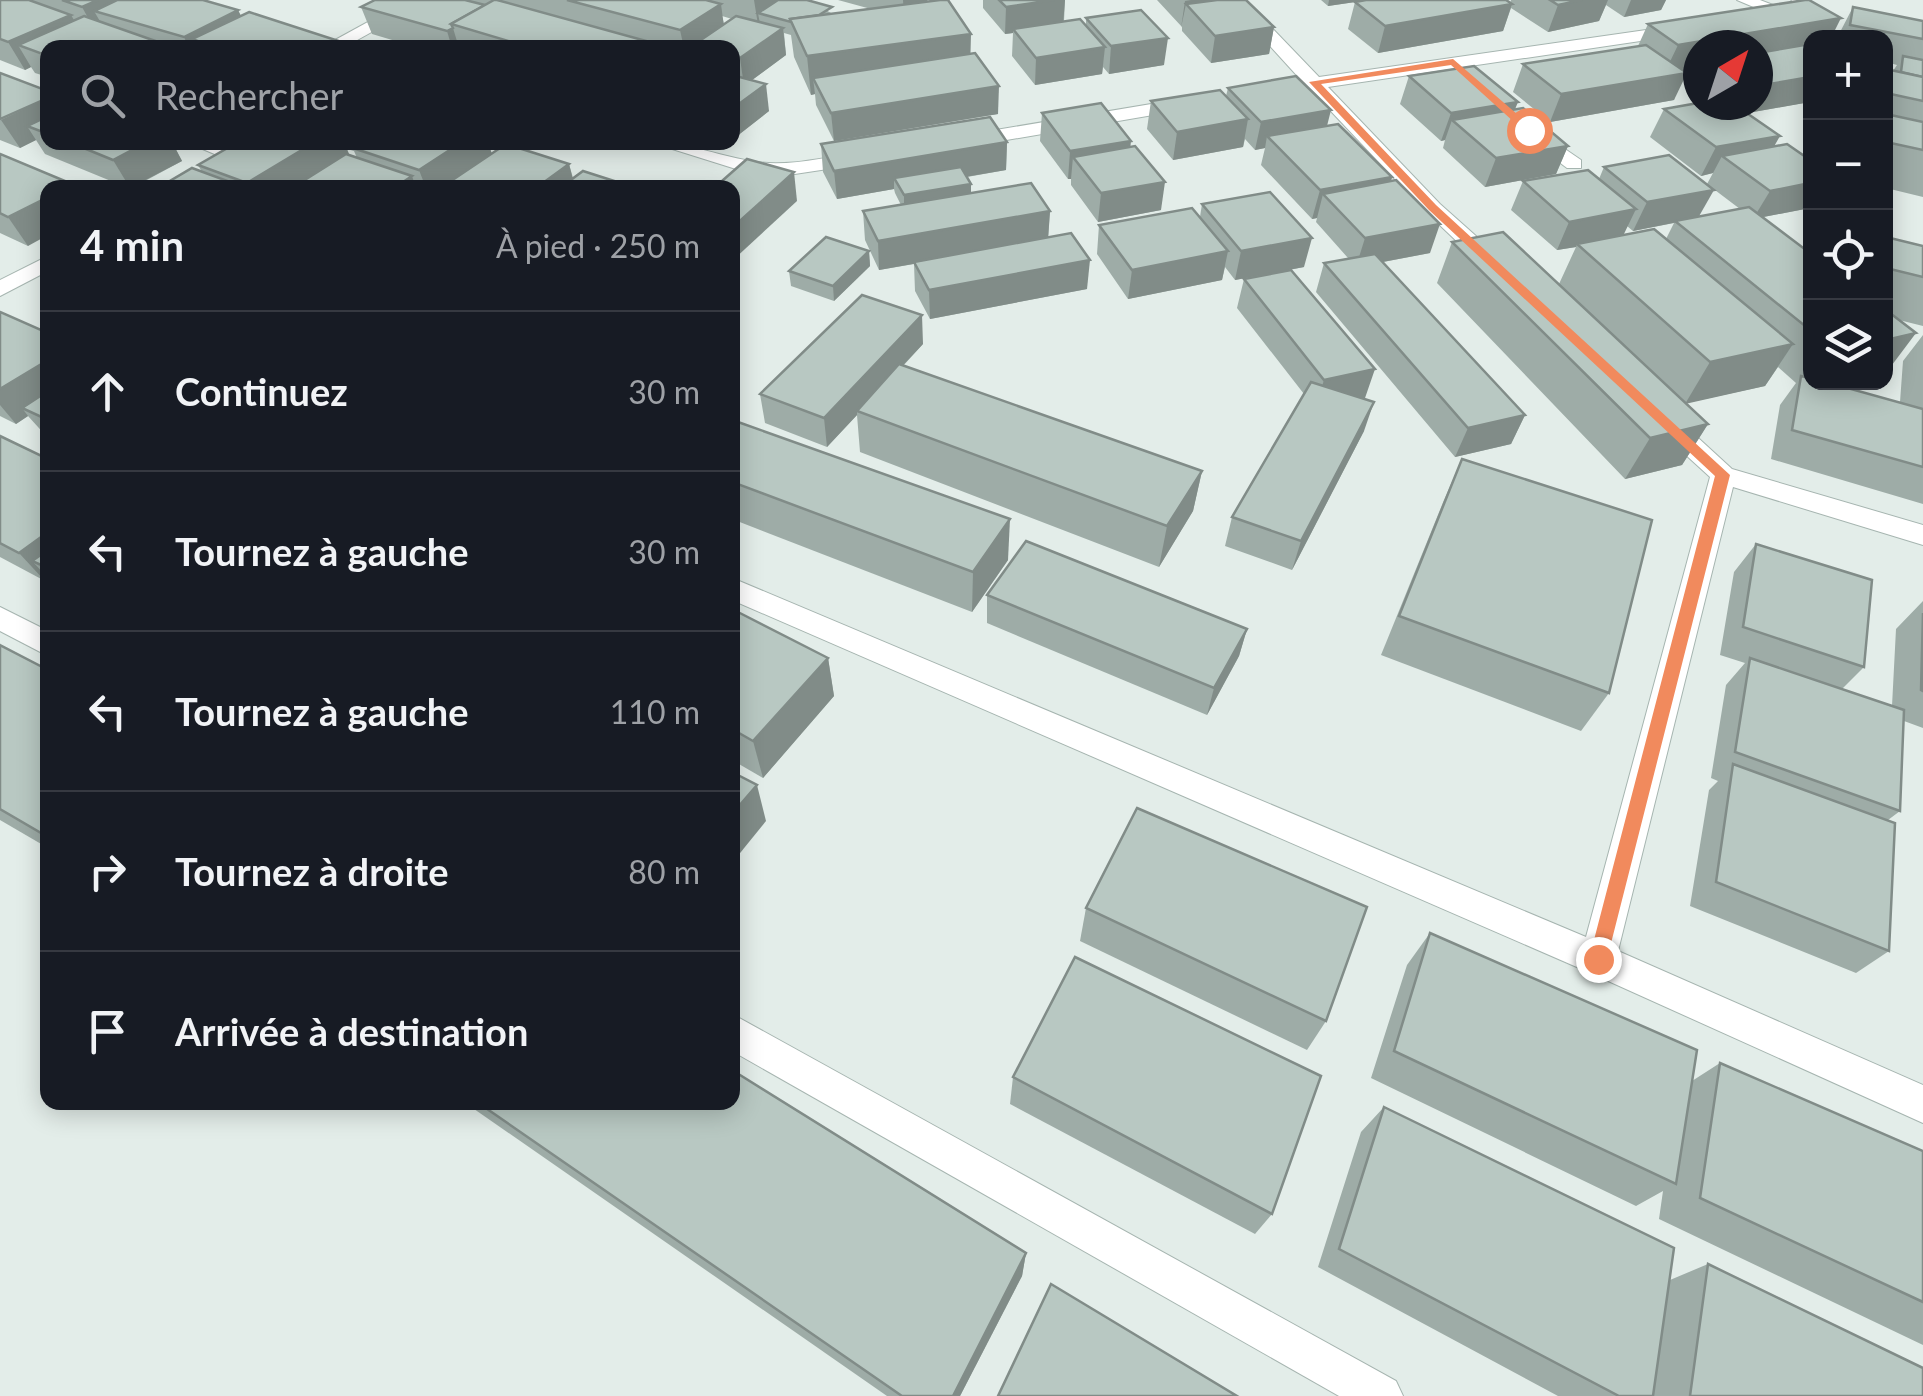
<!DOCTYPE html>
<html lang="fr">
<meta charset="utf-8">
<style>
:root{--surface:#171b24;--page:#20242c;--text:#f1f3f6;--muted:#9ea1a6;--line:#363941}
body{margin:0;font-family:Lato,sans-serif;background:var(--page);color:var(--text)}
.controls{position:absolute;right:30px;top:30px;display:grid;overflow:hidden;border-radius:20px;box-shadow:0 5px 25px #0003}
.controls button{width:90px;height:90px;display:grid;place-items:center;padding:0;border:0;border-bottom:2px solid var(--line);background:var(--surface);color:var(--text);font:50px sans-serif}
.compass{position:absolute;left:1683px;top:30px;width:90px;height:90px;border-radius:50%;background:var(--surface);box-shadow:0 5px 25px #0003;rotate:39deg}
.stop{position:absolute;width:30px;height:30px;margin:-22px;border:8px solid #f18a5d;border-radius:50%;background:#fff}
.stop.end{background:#f18a5d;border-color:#fff;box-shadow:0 2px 10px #0008}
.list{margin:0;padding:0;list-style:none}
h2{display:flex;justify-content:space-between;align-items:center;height:130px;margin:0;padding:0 40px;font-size:42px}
h2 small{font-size:32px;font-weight:400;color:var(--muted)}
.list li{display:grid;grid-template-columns:65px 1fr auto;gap:30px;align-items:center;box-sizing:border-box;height:160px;padding:0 40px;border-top:2px solid var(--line)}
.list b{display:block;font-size:38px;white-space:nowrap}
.list em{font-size:32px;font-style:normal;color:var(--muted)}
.icon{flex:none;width:55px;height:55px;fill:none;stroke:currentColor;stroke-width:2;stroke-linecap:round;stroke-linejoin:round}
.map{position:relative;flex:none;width:1923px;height:1396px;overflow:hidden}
.search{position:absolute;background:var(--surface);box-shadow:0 5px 25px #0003;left:40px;top:40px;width:700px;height:110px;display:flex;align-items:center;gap:25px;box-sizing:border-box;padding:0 35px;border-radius:20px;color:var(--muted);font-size:38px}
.panel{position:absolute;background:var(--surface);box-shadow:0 5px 25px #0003;left:40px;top:180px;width:700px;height:930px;border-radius:20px}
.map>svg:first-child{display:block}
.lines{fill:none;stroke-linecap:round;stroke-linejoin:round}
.street-casing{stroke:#a6b5b0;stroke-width:2}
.street{fill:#fff;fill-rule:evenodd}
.wall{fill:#9eaca7;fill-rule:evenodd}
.shaded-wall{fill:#818c88}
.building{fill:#b8c8c2;stroke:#818c88;stroke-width:2.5}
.route{fill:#f18a5d}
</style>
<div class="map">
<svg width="1923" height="1396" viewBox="0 0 1923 1396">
<rect width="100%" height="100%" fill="#e3ede9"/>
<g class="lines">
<g class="street-casing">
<g id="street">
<polygon points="408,0 429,0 343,48 326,45"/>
<polygon points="1228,0 1245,0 1319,77 1681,25 1690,30 1681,35 1328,87 1440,204 1504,261 1507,266 1504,271 1488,271 1426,212 1310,89 1261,94 1261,86 1301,80"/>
<polygon points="1737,0 1760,0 1786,10 1792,0 1808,0 1797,22 1791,23"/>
<polygon points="1187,98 1196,104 1194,108 966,147 956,141 966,135"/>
<polygon points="1530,125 1581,160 1581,168 1567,168 1523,135 1521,131"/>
<polygon points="186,142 214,142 246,157 236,163"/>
<path d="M650,142C686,142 715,155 751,161C786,168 826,157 861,152L871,158L861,164L788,175L752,174Z"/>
<polygon points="48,256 48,271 0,296 0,280"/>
<polygon points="1662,411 1671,413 1732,469 1923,525 1923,545 1733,487 1618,951 1923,1085 1923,1123 1586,971 732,600 732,578 1586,937 1710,477 1653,425 1650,419 1653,413"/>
<polygon points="0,607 48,631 48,656 0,631"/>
<polygon points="732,1014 1396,1381 1403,1396 1339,1396 732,1051"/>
</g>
</g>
<use href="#street" class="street"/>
</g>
<g class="wall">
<polygon points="0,0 203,0 238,10 241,16 351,45 352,48 48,48 48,77 35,73 31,67 25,70 0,60"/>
<path d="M375,0H807L833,14L871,9L838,0H928L925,2L970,54L998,114L834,141L816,105L815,94L811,95L794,57L791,35L784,33L786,55L752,80L769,111L732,140V48H419L372,34L361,7ZM722,16L732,19L724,24Z"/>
<polygon points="983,0 1065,0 1064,21 1086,25 1086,18 1164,65 1109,74 1103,67 1102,74 1035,85 1012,56 1013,33 1005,34 983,8"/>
<polygon points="1157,0 1246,0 1274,27 1269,54 1211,63 1182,31 1182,27"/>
<polygon points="1321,0 1506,0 1510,3 1511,0 1666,0 1661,10 1624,17 1606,5 1599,21 1548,32 1511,8 1503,31 1378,53 1348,29 1355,2 1328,6"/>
<polygon points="1853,7 1923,21 1923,197 1886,188 1886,69 1893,71 1897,65 1886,62 1886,38 1837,38"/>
<path d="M1648,24L1810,38V102L1747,113L1774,146L1804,155L1807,141L1810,135V208L1763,217L1810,253V382L1837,385L1900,402L1903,361L1923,335V504L1771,459L1780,405L1796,383L1778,367L1765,386L1686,403L1708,424L1682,465L1625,479L1437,283L1452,242L1559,284L1576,247L1557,250L1511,210L1523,181L1599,179L1604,167L1699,217L1740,209L1707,184L1713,173L1701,176L1650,137L1664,109L1698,105H1758V45H1698V66L1682,69L1674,100L1550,122L1513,92L1523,64L1638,46ZM1674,223L1666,239L1623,235L1627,226L1633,231Z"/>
<polygon points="0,73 48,91 48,142 172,142 182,161 132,188 128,188 45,154 36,140 20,148 0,140"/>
<polygon points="1409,76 1515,110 1568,146 1556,174 1485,187 1443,148 1445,140 1441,141 1400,104"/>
<polygon points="1698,79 1698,92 1693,89"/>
<polygon points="1228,88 1327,126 1392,177 1391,181 1430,253 1383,262 1525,415 1511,444 1455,457 1316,292 1324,263 1348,258 1316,222 1317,218 1312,219 1261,165 1265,148 1255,150 1245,139 1243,147 1173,160 1147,129 1151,101 1226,96"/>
<polygon points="1042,113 1130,147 1161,210 1098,222 1071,185 1071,179 1068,179 1040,141"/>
<path d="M238,142H488L491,154L569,164L573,178L636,188H158L202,172L198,165ZM347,149L354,151L357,158L350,156Z"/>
<polygon points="1007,142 1006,170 967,177 971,184 971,193 1050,211 1048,237 1087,289 930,319 915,291 914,264 879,270 865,240 863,211 901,205 895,193 894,189 837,199 823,172 821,144"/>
<polygon points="0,154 72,184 74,188 48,188 28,246 0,233"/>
<polygon points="1202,204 1304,267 1235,280 1225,267 1222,280 1128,299 1097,254 1099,225 1200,217"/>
<polygon points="1886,237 1923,246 1923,326 1899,320 1886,373"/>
<polygon points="869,251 870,266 834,301 791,286 789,271"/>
<polygon points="1244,279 1365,398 1363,399 1364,431 1292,570 1225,546 1232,517 1304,394 1237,308"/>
<polygon points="0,312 48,333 48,438 28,416 16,424 0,416"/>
<polygon points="923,344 903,366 1202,471 1193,511 1159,567 860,452 857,415 827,447 765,423 760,394"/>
<polygon points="732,428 1008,560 972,612 732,519"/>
<polygon points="0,436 48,459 48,579 45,581 0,557"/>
<polygon points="1462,459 1609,693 1581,731 1381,655 1444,500"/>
<polygon points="1756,544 1864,667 1842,689 1892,706 1896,629 1923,601 1923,728 1904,721 1900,811 1888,820 1889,951 1856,973 1690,906 1709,790 1718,781 1711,778 1726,685 1745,663 1720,655 1734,572"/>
<polygon points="987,595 1247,629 1239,656 1207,715 987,623"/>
<polygon points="732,609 828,658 834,696 763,778 732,760"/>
<polygon points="0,645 48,670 48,848 0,820"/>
<polygon points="1086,908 1326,1021 1307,1050 1080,941"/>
<polygon points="1430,933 1692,1081 1720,1063 1923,1151 1923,1345 1659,1219 1663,1191 1636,1206 1371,1078 1407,965"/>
<polygon points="1013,1077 1272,1214 1255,1234 1010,1104"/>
<polygon points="464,1102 732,1102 1026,1253 1022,1276 960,1396 887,1396"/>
<polygon points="1384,1107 1670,1280 1708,1264 1923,1396 1558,1396 1318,1267 1361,1132"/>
</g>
<g class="shaded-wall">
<polygon points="98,0 151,0 94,11 105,30 97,34 82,7"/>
<polygon points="754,0 783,0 758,13 760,24 758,25"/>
<polygon points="903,0 928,0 904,17"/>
<polygon points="1054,0 1065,0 1063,25 1013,29 1013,33 1005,34 1006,7"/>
<polygon points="1191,0 1239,0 1186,4 1181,28 1185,1"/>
<polygon points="1329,0 1369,0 1328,6"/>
<polygon points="1582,0 1608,0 1599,21 1548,32 1558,5"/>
<polygon points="1631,0 1666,0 1661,10 1624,17"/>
<polygon points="721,4 726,42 684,48 680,30"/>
<polygon points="1512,4 1503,31 1378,53 1385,26"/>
<polygon points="238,10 251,37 192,39 197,48 189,48 184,37"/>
<polygon points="71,15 87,42 18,45 31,67 25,70 8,42"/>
<polygon points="1841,18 1831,38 1810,38 1810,48 1758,56 1758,45 1698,45 1698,66 1665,72 1678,45"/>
<polygon points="1274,27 1269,54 1211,63 1215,36"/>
<polygon points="453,28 459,48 452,48 447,31"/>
<polygon points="783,28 786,55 744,86 740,58"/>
<polygon points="971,34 970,72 813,78 815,94 811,95 807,56"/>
<polygon points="1168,38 1164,65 1109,74 1111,46"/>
<polygon points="1105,47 1102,74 1035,85 1036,58"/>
<polygon points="1687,73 1674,100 1550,122 1561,94"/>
<polygon points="1810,77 1810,102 1731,116 1737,105 1758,105 1758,86"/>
<polygon points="766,84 769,111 732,140 732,109"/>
<polygon points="999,86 998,114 834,141 831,113"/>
<polygon points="48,98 48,134 27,126 36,140 20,148 1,120"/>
<polygon points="1518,102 1507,129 1452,120 1445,140 1441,141 1451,113"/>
<polygon points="1331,110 1324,138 1267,136 1265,148 1255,150 1261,122"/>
<polygon points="1248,119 1243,147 1173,160 1177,132"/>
<polygon points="1780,136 1764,164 1722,156 1713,173 1701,176 1716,147"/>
<polygon points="1131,141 1128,169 1073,157 1071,179 1068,179 1070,151"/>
<polygon points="147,142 172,142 182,161 130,188 113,160"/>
<polygon points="315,142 344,142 350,157 301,188 249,188 247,183"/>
<polygon points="462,142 488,142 493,157 445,185 446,188 426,188 419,170"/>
<polygon points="1007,142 1006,170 900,188 894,178 894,189 837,199 834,171"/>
<polygon points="1568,146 1556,174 1485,187 1496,158"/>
<polygon points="569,164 575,188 536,188"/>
<polygon points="794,172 797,201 732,261 732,228"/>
<polygon points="412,176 416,188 394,188"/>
<polygon points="1392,177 1384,205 1323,194 1317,218 1312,219 1320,190"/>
<polygon points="1165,182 1161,210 1098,222 1101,193"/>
<polygon points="1810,183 1810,208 1753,219 1770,191"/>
<polygon points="971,184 971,199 904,210 904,195"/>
<polygon points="1714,190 1698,218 1633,231 1647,202"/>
<polygon points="48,197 48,235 28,246 8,217"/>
<polygon points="1636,209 1622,238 1577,244 1576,247 1557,250 1569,222"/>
<polygon points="1050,211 1048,240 879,270 878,241"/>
<polygon points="1440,224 1430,253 1356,267 1365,238"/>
<polygon points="1312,238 1304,267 1235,280 1241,251"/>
<polygon points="869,251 870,266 834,301 833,286"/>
<polygon points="1228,251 1222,280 1128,299 1132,270"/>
<polygon points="1090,260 1087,289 930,319 929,290"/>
<polygon points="922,315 923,344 859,412 857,411 857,415 827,447 824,418"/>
<polygon points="1916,333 1886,373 1886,340"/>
<polygon points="1793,344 1765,386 1685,404 1710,362"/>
<polygon points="48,360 48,403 22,408 28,416 16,424 0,405 0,389"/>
<polygon points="1375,369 1365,398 1315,409 1324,380"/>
<polygon points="1374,402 1364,431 1292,570 1301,541"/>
<polygon points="1525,415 1511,444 1455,457 1468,428"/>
<polygon points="1708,424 1682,465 1625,479 1650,438"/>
<polygon points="1202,471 1193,511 1159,567 1167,526"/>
<polygon points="1010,519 1008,560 972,612 973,572"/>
<polygon points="48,532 48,568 32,561 48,578 45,581 19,553"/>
<polygon points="1247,629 1239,656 1207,715 1214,688"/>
<polygon points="828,658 834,696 763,778 753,741"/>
<polygon points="757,785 766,821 732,863 732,814"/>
<polygon points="1026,1253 1022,1276 960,1396 953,1396"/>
</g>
<g class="building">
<polygon points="0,0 29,0 71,15 8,42 0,39"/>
<polygon points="62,0 98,0 82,7"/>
<polygon points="117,0 203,0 238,10 184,37 94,11"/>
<polygon points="375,0 465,0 485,5 451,24 453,28 447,31 361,7"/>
<polygon points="494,0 497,0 657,44 651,48 532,48 451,24"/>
<polygon points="567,0 706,0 721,4 680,30"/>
<polygon points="778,0 807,0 832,7 819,15 790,19 791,22 758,13"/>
<polygon points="940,0 948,0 971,34 807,56 790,19"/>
<polygon points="999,0 1054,0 1006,7"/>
<polygon points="1217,0 1246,0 1274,27 1215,36 1186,4"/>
<polygon points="1366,0 1506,0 1512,4 1385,26 1355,2"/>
<polygon points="1550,0 1582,0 1558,5"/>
<polygon points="1805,0 1809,0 1841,18 1678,45 1648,24"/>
<polygon points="1853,7 1923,21 1923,39 1850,25"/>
<polygon points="1141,10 1168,38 1111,46 1086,18"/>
<polygon points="249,12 351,45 345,48 217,48 192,39"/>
<polygon points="84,16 164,44 156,48 48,48 48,56 18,45"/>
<polygon points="736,16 783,28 740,58 732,56 732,48 699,48 692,46"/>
<polygon points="1080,19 1105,47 1036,58 1013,29"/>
<polygon points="1810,44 1810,77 1758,86 1758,53"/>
<polygon points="1646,45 1687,73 1561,94 1523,64"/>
<polygon points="975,53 999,86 831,113 813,78"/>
<polygon points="1903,56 1923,60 1923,77 1901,72"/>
<polygon points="1474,66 1518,102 1451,113 1409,76"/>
<polygon points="1886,69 1923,77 1923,101 1886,93"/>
<polygon points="0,73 48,91 48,98 0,119"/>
<polygon points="732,75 766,84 732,109"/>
<polygon points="1296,76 1331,110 1261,122 1228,88"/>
<polygon points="1220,90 1248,119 1177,132 1151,101"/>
<polygon points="1101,103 1131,141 1070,151 1042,113"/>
<polygon points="1698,103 1698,105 1735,105 1780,136 1716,147 1664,109"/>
<polygon points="1523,108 1568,146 1496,158 1452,120"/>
<polygon points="1886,114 1923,122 1923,150 1886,142"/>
<polygon points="48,116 48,134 27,126"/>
<polygon points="990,117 1007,142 834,171 821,144"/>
<polygon points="1338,124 1392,177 1320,190 1267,136"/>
<polygon points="69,142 147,142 113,160"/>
<polygon points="238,142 315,142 247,183 198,165"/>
<polygon points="362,142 462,142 419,170 353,148"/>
<polygon points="506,144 569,164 536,188 453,188 445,185"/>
<polygon points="1787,144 1810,160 1810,183 1770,191 1722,156"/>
<polygon points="1135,146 1165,182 1101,193 1073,157"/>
<polygon points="0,154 72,184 65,188 48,188 48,197 8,217 0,213"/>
<polygon points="346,154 412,176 394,188 292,188"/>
<polygon points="1669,155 1714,190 1647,202 1604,167"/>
<polygon points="747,159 794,172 732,228 732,188 714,188"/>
<polygon points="961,167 971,184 904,195 894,178"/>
<polygon points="192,168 241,186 238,188 158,188"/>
<polygon points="1588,170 1636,209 1569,222 1523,181"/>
<polygon points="583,171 636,188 560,188"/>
<polygon points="1396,180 1440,224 1365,238 1323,194"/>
<polygon points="1031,183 1050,211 878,241 863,211"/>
<polygon points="1270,192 1312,238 1241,251 1202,204"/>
<polygon points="1749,207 1810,253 1810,330 1675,221"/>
<polygon points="1192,208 1228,251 1132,270 1099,225"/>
<polygon points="1654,229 1793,344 1710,362 1577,244"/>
<polygon points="1503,232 1708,424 1650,438 1452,242"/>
<polygon points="1071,233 1090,260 929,290 914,262"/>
<polygon points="826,237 869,251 833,286 789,271"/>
<polygon points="1886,237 1923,246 1923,277 1886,268"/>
<polygon points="1375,254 1525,415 1468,428 1324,263"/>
<polygon points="1291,270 1375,369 1324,380 1244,279"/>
<polygon points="862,295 922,315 824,418 760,394"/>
<polygon points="1886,310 1916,333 1886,340"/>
<polygon points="0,312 48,333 48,360 0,389"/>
<polygon points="899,364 1202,471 1167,526 857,411"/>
<polygon points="1801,376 1810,378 1810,382 1826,382 1923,409 1923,467 1792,430"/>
<polygon points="1311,382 1374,402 1301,541 1232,517"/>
<polygon points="48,391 48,420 22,408"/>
<polygon points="738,422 1010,519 973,572 732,482 732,428"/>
<polygon points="0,436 48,459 48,532 19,553 0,543"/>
<polygon points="1462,459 1652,520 1609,693 1399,616"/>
<polygon points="1026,541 1247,629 1214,688 987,595"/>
<polygon points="1756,544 1872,580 1864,667 1743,627"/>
<polygon points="48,550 48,568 32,561"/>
<polygon points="732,609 828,658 753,741 732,729"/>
<polygon points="1923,613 1923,691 1921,690"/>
<polygon points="0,645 48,670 48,837 0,809"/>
<polygon points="1750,658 1904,710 1900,811 1735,752"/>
<polygon points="1733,764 1895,823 1889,951 1716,882"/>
<polygon points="732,772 757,785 732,814"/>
<polygon points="1137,808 1367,907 1326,1021 1086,908"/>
<polygon points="1430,933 1697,1050 1676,1184 1394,1051"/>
<polygon points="1075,957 1321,1076 1272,1214 1013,1077"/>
<polygon points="1720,1063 1923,1151 1923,1302 1700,1198"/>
<polygon points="732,1070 1026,1253 953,1396 902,1396 477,1102 732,1102"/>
<polygon points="1384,1107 1674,1248 1653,1396 1619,1396 1339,1249"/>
<polygon points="1708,1264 1923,1368 1923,1396 1690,1396"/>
<polygon points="1051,1284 1237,1396 998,1396"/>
</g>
<polygon class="route" points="1453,59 1532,127 1532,132 1525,132 1451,65 1321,84 1436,205 1730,475 1607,959 1598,968 1589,959 1715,476 1429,210 1309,82"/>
</svg>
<div class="controls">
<button>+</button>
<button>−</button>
<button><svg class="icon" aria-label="locate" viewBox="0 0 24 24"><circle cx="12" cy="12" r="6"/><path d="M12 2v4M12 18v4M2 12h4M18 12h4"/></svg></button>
<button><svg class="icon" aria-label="layers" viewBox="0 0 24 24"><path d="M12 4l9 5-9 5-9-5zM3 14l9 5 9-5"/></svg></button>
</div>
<svg class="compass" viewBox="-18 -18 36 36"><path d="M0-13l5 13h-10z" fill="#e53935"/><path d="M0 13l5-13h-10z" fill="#9ea1a6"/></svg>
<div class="stop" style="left:1529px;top:130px"></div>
<div class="stop end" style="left:1598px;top:959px"></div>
<div class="search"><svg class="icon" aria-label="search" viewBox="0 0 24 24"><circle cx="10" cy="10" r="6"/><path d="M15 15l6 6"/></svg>Rechercher</div>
<section class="panel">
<h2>4 min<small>À pied · 250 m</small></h2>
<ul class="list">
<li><svg class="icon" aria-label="ahead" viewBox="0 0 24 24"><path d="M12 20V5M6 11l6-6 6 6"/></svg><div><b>Continuez</b></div><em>30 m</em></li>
<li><svg class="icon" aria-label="left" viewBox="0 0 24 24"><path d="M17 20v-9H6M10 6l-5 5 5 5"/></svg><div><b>Tournez à gauche</b></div><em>30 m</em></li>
<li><svg class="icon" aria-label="left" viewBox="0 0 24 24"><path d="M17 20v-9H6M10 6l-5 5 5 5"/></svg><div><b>Tournez à gauche</b></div><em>110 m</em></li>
<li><svg class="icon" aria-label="right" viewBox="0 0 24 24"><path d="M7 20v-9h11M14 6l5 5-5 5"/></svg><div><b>Tournez à droite</b></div><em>80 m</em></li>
<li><svg class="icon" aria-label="arrive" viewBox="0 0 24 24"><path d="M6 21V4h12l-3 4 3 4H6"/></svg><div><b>Arrivée à destination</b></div></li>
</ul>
</section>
</div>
